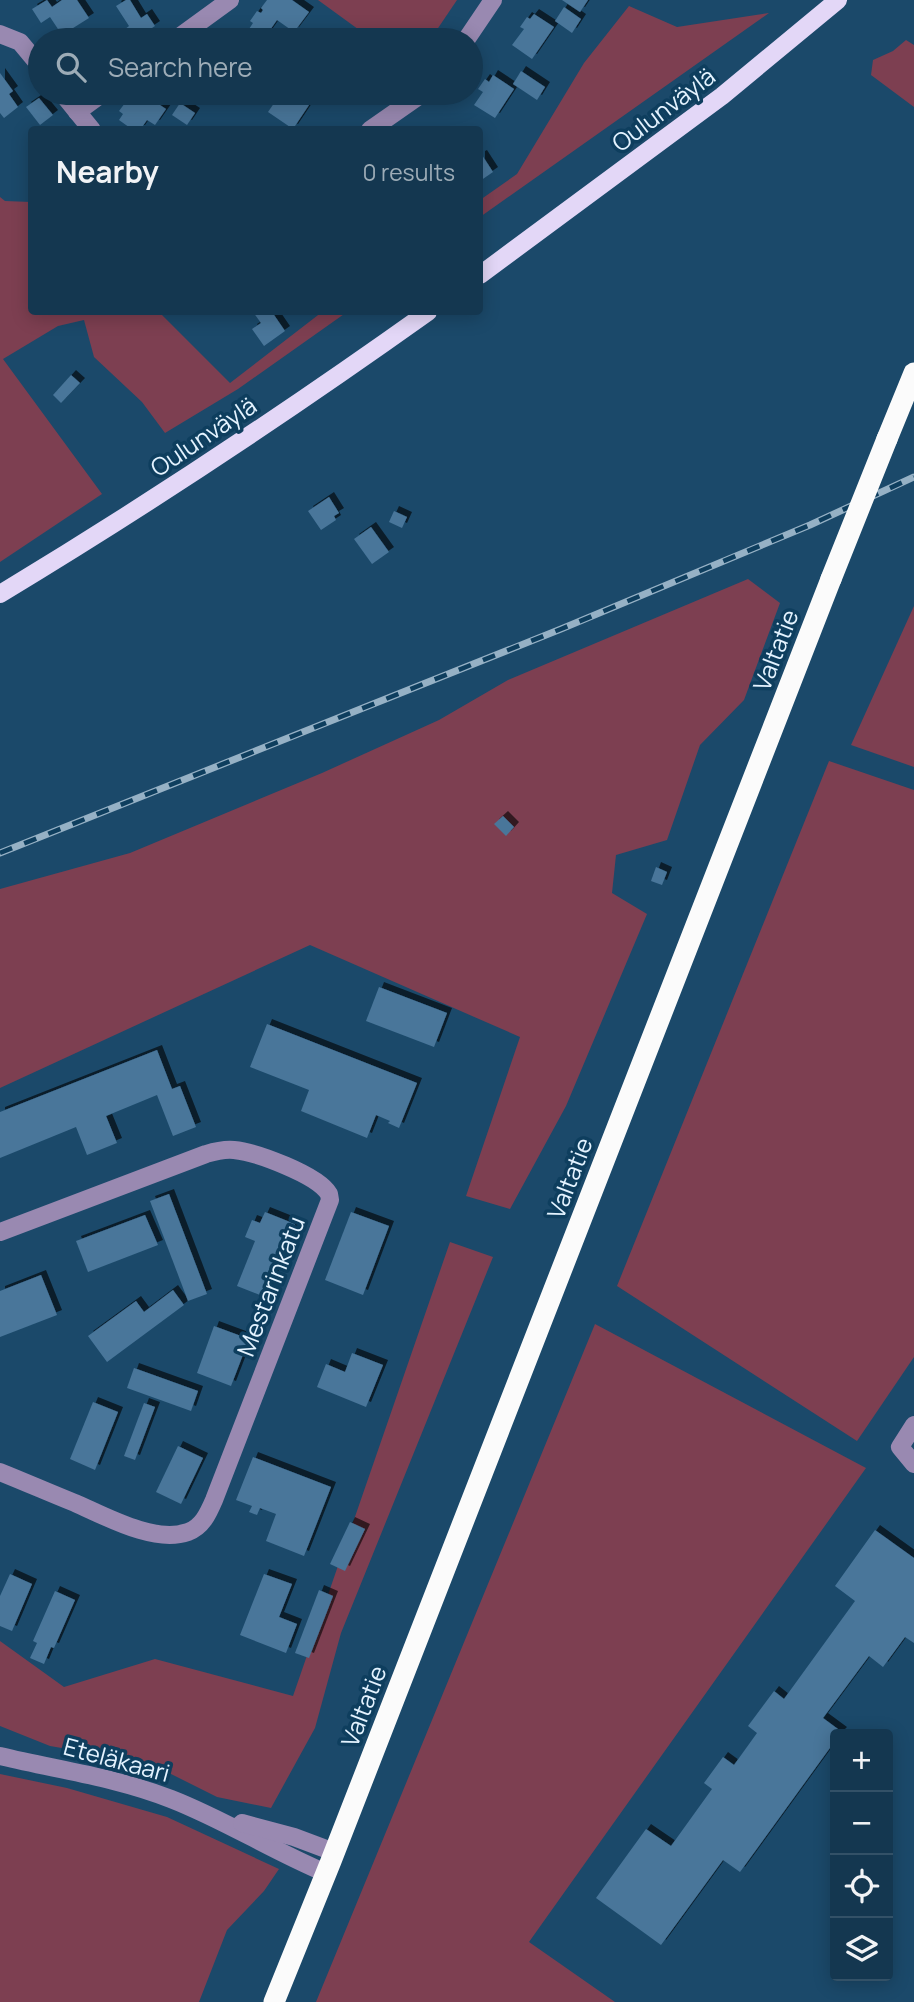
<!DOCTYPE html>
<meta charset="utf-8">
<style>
:root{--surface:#143750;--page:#21425a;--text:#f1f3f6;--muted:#9dacb7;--line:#335167}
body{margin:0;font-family:Manrope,sans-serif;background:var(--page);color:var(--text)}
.controls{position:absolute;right:21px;bottom:21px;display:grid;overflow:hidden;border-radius:7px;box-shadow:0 4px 18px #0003}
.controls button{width:63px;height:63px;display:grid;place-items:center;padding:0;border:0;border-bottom:2px solid var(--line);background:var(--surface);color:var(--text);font:35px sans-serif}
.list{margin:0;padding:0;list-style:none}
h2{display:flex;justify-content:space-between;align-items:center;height:91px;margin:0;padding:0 28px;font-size:30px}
h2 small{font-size:23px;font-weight:400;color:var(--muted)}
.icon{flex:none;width:38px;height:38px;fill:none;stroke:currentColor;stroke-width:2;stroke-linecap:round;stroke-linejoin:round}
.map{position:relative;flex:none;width:914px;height:2002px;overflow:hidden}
.search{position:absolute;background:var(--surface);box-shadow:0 4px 18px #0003;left:28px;top:28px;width:455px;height:77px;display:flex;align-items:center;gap:18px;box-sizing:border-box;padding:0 24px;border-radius:38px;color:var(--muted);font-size:26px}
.panel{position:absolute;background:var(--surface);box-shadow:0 4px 18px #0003;left:28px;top:126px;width:455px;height:189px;border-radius:7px}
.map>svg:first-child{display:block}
.green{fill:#7d3f51}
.building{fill:#49769a;filter:url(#shadow)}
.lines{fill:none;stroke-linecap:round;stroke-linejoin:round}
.minor{stroke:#9989b1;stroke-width:18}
.major{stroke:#e3d7f7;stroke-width:18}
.highway{stroke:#fbfbfb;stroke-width:21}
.rail-casing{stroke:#96b1c5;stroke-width:7}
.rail{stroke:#0e3e5e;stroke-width:4.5;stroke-dasharray:13;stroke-linecap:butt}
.highway-bridge{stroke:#fbfbfb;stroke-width:21}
.labels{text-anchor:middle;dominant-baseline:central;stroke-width:7;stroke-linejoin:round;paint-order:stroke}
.street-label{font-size:24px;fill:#e4f3ff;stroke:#0e3e5e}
</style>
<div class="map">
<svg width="914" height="2002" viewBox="0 0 914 2002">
<defs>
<filter id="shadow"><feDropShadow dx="5" dy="-5" stdDeviation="0" flood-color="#0009"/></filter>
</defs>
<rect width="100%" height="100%" fill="#1b496a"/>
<g class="green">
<polygon points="318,0 457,0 430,40 373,40"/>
<polygon points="629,6 677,27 769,13 480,217 480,200 517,174 584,63"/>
<polygon points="906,40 914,45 914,107 871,75 873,60 893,51"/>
<polygon points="0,197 5,201 31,202 32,312 159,312 230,383 322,312 347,312 238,389 165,433 142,402 94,357 84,320 58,326 3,359 102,494 0,562"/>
<polygon points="748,579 780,603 744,700 700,745 667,840 616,855 612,893 647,914 566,1106 510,1209 466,1196 520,1037 310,945 0,1088 0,889 130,853 322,773 439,720 508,680"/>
<polygon points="914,606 914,767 851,745"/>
<polygon points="829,761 914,790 914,1357 857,1441 617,1286"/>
<polygon points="450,1242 493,1257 341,1633 315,1728 271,1808 217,1797 149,1763 50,1746 0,1726 0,1641 64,1687 155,1659 293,1696"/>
<polygon points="595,1324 866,1468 529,1942 615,2002 316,2002"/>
<polygon points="0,1774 67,1788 167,1817 279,1869 264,1891 227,1930 199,2002 0,2002"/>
</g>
<g class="building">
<polygon points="47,0 52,7 62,0 77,0 89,18 62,35 50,17 41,23 32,9"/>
<polygon points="126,0 130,0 141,18 147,14 155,26 134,40 131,40 124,30 129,26 116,6"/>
<polygon points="267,0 292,0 309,12 294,32 277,20 263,40 258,40 247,32 253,23 250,21 257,11 261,13 263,10 261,8"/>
<polygon points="562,0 588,0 580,12"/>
<polygon points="564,7 581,19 572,33 555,21"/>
<polygon points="534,14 554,27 532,59 512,45 524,29 520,27 527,17 530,19"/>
<polygon points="316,33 326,40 310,40"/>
<polygon points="521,71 545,87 537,100 513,84"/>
<polygon points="0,73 13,91 9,94 18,107 4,118 0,113"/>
<polygon points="493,75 514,89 495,118 474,105 483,92 478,89 485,79 489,82"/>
<polygon points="138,93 142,93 166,109 155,125 147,120 140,130 133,130 119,120 123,114 119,111 125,103 129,105"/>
<polygon points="281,93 291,93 309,105 293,129 268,112"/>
<polygon points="39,98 53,115 40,125 26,107"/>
<polygon points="180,103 195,113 187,125 172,115"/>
<polygon points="482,155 493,172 480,181 480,156"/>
<polygon points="253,312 272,312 285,331 264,346 252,329 261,323"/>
<polygon points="71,375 80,383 61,403 53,395"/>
<polygon points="329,497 339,513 334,516 336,520 321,530 308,511"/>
<polygon points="394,511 407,517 402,528 389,522"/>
<polygon points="371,527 389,552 372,564 354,539"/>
<polygon points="503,816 514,827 506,836 494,824"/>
<polygon points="656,867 667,872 662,885 651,881"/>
<polygon points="379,987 447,1013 434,1047 366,1021"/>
<polygon points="267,1024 417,1083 399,1128 388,1123 390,1121 376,1115 367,1138 301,1111 309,1090 250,1067"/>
<polygon points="157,1050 172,1089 180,1086 196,1127 173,1136 157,1095 106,1116 117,1143 87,1155 76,1127 0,1158 0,1112"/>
<polygon points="169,1194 207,1294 188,1301 150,1201"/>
<polygon points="265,1212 295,1224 265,1297 237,1286 255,1241 245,1237 252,1220 260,1223"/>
<polygon points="351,1212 389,1226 363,1295 325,1280"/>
<polygon points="145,1215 158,1245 88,1272 76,1241"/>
<polygon points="41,1275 57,1315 0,1337 0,1291"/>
<polygon points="173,1290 184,1305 107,1362 88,1336 136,1301 144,1312"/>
<polygon points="214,1326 249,1339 231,1386 197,1373"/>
<polygon points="352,1353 383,1365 366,1407 317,1387 326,1364 345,1372"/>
<polygon points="134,1368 198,1391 191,1411 127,1388"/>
<polygon points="93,1402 118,1412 95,1470 70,1459"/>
<polygon points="144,1403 155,1407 135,1460 124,1456"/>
<polygon points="178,1446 203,1458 181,1504 156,1492"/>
<polygon points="253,1457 331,1487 304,1556 266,1541 276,1514 260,1508 257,1515 249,1512 252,1506 236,1500"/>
<polygon points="350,1522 365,1529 345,1571 330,1564"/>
<polygon points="875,1530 914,1558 914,1643 905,1637 883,1667 869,1656 823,1718 842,1732 840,1734 835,1734 835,1741 740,1872 723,1860 661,1945 596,1898 646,1829 671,1846 712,1789 704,1783 723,1757 734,1765 757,1733 748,1726 774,1691 784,1699 855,1601 835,1586"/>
<polygon points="10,1574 32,1584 12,1631 0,1626 0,1596"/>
<polygon points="264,1574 292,1584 279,1617 297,1624 286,1653 240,1635"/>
<polygon points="319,1590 333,1596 309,1658 295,1653"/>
<polygon points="55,1591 75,1600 54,1648 51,1647 44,1664 30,1658 37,1643 33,1641"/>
</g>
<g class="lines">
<g class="minor">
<polyline points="0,34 20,42 40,66"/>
<polyline points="175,40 230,0"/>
<polyline points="466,40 493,0"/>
<polyline points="62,93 92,130"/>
<polyline points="77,112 103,93"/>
<polyline points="370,130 423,93"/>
<path d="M0,1232L206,1154C216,1151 224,1149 234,1150C256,1152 318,1175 329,1194L330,1200L214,1500C208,1514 202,1527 188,1532C154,1544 105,1516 75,1503C50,1493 25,1482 0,1472"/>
<polyline points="914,1425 900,1447 914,1464"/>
<path d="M0,1756C58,1770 115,1777 171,1799C225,1820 273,1851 326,1873"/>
<polyline points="242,1823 294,1837 334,1852"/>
</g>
<g class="major">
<polyline points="480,275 722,96 838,0"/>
<path d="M0,594C146,506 289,411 428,312"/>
</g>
<g class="highway">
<polyline points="887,439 914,373"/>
<polyline points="274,2002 331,1861 831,579"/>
</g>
<g class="rail-casing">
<polyline id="rail" points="0,853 561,629 810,525 914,477"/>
</g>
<use href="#rail" class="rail"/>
<polyline class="highway-bridge" points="831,579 887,439"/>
</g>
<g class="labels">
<g class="street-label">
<text transform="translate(663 109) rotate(-37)">Oulunväylä</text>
<text transform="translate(203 436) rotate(-34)">Oulunväylä</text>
<text transform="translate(775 650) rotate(-69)">Valtatie</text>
<text transform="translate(569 1178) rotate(-69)">Valtatie</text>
<text transform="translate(270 1286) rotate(-69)">Mestarinkatu</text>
<text transform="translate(363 1706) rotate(-69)">Valtatie</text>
<text transform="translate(117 1759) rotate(15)">Eteläkaari</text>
</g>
</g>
</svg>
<div class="controls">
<button>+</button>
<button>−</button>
<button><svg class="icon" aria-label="locate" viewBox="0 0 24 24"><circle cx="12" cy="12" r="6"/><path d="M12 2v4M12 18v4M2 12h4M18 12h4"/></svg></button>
<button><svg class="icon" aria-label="layers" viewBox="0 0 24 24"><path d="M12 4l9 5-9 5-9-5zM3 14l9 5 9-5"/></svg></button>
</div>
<div class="search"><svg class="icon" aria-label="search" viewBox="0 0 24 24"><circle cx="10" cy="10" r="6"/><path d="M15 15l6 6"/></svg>Search here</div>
<section class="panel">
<h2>Nearby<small>0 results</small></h2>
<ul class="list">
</ul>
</section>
</div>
